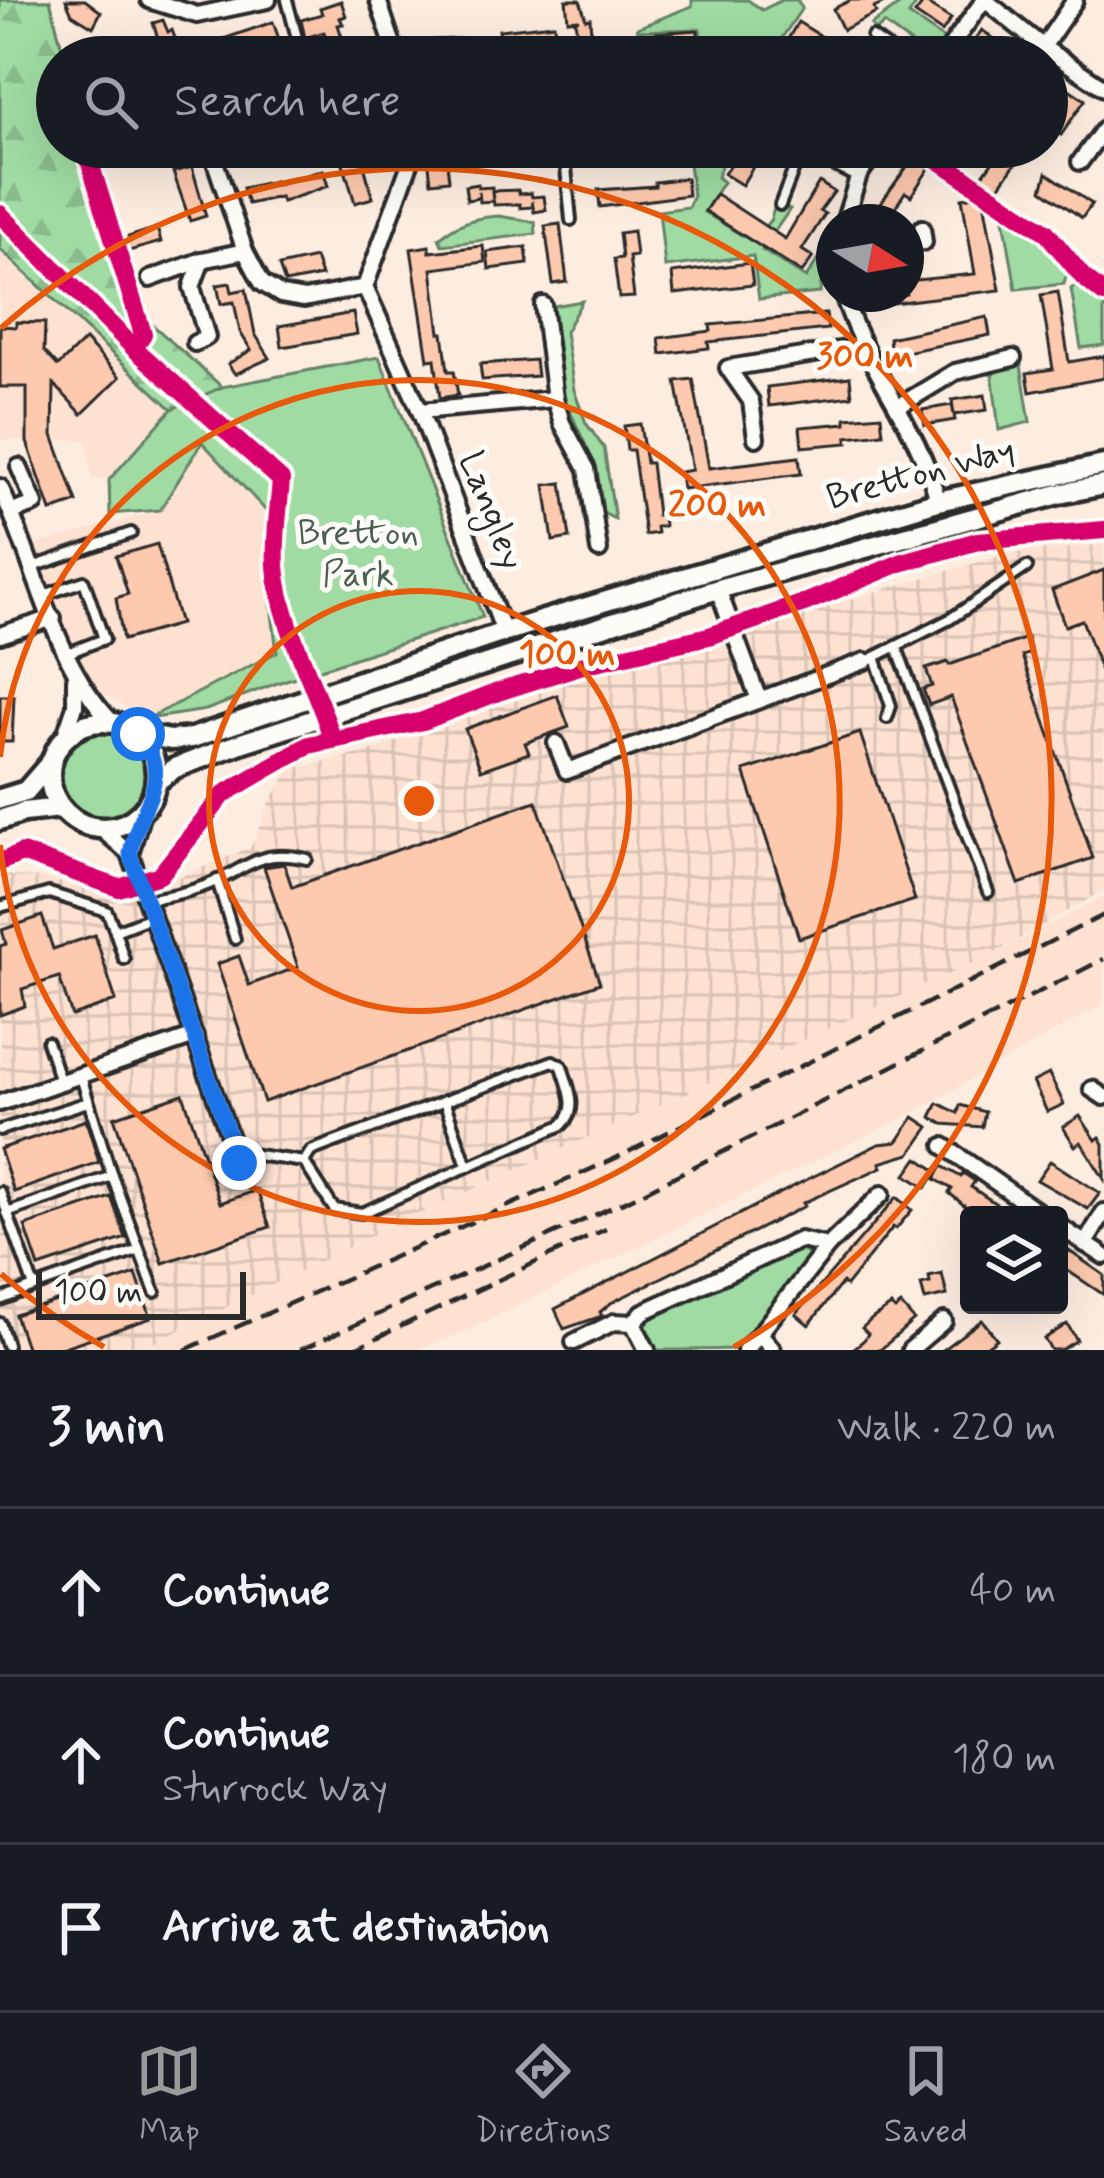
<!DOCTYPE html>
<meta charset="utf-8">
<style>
:root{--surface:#171b24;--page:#20242c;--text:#f1f3f6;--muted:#9ea1a6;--line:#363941;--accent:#98999b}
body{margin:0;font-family:Mynerve,sans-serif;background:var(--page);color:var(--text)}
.controls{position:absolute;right:36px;bottom:36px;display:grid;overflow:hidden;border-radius:12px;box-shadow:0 12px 48px #0002}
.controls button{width:108px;height:108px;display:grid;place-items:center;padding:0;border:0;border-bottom:3px solid var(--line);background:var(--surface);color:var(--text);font:60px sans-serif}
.compass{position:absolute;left:816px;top:204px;width:108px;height:108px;border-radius:50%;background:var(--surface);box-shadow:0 12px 48px #0002;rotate:101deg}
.scale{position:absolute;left:36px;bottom:30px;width:210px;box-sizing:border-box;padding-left:12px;border:6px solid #2b2b2b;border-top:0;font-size:33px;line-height:42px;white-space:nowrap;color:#2b2b2b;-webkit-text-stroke:9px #fdfcf7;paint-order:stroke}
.stop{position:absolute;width:36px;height:36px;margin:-27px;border:9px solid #1a73e8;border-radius:50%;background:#fff}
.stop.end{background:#1a73e8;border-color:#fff;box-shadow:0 3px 12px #0008}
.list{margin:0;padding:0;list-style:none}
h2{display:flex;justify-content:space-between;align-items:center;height:156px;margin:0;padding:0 48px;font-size:51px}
h2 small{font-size:39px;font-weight:400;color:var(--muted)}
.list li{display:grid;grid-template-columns:78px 1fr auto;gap:36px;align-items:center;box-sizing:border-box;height:168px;padding:0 48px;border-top:3px solid var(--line)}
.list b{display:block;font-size:45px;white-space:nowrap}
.list p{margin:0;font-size:39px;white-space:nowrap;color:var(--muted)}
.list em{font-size:39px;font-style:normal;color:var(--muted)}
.icon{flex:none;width:66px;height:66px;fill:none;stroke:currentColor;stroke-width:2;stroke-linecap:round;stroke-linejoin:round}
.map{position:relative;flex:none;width:1104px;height:1350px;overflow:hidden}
.search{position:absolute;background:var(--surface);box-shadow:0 12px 48px #0002;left:36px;right:36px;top:36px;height:132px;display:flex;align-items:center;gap:30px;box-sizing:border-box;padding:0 42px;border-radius:66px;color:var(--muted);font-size:45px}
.sheet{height:660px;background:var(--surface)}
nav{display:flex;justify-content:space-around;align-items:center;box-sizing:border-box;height:168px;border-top:3px solid var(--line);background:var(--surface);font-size:33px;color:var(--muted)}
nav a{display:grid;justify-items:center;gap:6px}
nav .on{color:var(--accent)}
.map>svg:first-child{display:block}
.built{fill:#fde2d2}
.industrial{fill:url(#industrial-grid)}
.green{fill:#9fdba3;stroke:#658367;stroke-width:3}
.forest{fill:url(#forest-firs);stroke:#658367;stroke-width:3}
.building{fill:#fecaaf;stroke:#2b2b2b;stroke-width:3}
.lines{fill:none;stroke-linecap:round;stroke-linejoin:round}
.service-casing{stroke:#2b2b2b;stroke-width:16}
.minor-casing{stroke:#2b2b2b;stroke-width:22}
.tertiary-casing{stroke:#2b2b2b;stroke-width:27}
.service{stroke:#fdfcf7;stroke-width:8}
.minor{stroke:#fdfcf7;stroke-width:14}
.tertiary{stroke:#fdfcf7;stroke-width:18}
.rail{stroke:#2b2b2b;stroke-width:4.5;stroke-dasharray:18 9;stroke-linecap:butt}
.cycleway-casing{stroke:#fdfcf7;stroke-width:26}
.cycleway{stroke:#d6006c;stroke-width:18}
.route{stroke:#1a73e8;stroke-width:15}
.ring{fill:none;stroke:#e8590c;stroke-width:6}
.labels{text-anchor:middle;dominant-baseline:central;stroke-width:10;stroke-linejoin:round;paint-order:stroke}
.street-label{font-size:36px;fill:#2b2b2b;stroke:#fdfcf7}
.park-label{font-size:36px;fill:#4e604f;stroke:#fdfcf7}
.centre{fill:#e8590c;stroke:#fdfcf7;stroke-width:6}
.ring-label{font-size:36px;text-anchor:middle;font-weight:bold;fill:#e8590c;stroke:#fdfcf7;stroke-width:10;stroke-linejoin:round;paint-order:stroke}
</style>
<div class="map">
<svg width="1104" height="1350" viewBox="0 0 1104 1350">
<defs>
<pattern id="industrial-grid" width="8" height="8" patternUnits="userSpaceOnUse" patternTransform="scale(3)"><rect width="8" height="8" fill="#fde2d2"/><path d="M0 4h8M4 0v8" fill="none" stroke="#d9c2b4"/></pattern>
<pattern id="forest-firs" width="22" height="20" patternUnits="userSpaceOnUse" patternTransform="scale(3)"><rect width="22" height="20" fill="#9fdba3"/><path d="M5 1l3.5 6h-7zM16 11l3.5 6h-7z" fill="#89bc8c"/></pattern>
</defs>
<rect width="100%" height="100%" fill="#fdede1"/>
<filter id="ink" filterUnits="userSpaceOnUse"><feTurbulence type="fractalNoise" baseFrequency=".00833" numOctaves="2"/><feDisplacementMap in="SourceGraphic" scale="24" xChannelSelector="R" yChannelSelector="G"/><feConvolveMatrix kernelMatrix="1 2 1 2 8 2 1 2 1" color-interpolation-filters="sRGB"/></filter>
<g filter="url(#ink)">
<g class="built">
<polygon points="0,249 172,409 109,480 92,479 86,440 0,440"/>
<polygon points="202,441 267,511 265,560 277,652 147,719 86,684 31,546 160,510"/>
<polygon points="1104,896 1104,1004 909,1115 464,1332 418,1350 141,1350 381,1231 993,954"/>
</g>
<polygon class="industrial" points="1104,544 1104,890 993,954 381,1231 140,1350 0,1350 0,875 43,878 115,897 136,895 251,847 270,802 290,769 364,753 573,678 1007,554"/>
<g class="green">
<polygon points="0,0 50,0 64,57 57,57 57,147 92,147 147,320 222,387 379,357 483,617 280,682 206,710 147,719 277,652 265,560 267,512 202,442 160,510 110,514 109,480 172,409 0,249"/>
<polygon points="692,0 748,0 762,10 782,0 797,0 802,8 769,57 703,57 700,29 638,31 637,28 692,6"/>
<polygon points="906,0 919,0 909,15 947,41 933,57 908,54 913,45 884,24 876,31 871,25"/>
<polygon points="687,147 728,147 717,177 723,182 704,212 753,242 771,219 775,205 790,209 762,250 806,278 828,244 832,245 833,280 821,283 820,293 759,299 753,256 665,267 659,211 688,207 693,196"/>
<polygon points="1002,207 1048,237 1069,265 1064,284 1016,289"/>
<path d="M499,216L535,222L536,234L442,245L439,238C458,223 475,217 499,216Z"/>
<polygon points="1083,280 1104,293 1104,345 1081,348 1071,289"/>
<polygon points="582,301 565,332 574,390 586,423 604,448 615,519 601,512 593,462 563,395 553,306"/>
<polygon points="1021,365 1030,422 999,430 992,372"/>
<circle cx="104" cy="776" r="42"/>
<path d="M796,1248L810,1255C795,1278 756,1341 732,1349C710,1350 679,1350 656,1350L646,1327L649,1320Z"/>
</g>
<polygon class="forest" points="0,0 50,0 64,57 57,57 57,147 92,147 147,320 222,387 172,409 0,249"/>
<g class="building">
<polygon points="66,0 85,0 101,12 93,27 72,14"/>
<polygon points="566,0 580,0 586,19 590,18 591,33 577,34 575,20 579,19 568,20"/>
<polygon points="851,0 891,0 874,8 876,13 843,30 833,9"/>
<polygon points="341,1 346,16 340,18 343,24 338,25 348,55 333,57 324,32 305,38 301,20 322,14 320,8"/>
<polygon points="924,2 951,19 942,32 915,14"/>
<polygon points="163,20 168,32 172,30 182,57 164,57 153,23"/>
<polygon points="273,22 280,42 233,57 204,57 200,47"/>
<polygon points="798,22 840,48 850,57 819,57 789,37"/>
<polygon points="554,24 556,43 501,49 501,53 436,56 434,40 500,37 499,30"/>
<polygon points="698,30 698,48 657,50 657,57 633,57 632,43 656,41 656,33"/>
<polygon points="982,30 1002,45 1000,47 1014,57 963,57"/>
<polygon points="1069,89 1085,100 1061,135 1057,132 1047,146 1047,122"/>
<polygon points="96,147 174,147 174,150 139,161 137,152 101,163"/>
<polygon points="741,147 765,147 742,185 724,174"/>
<polygon points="1003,147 1027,147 996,191 980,179"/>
<polygon points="916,154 932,164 911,196 905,192 886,222 867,222"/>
<polygon points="361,155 373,198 355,203 342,160"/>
<polygon points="446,155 449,180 431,182 428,157"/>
<polygon points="192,167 206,216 190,221 173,172"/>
<polygon points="323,170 328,186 282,202 280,197 248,204 243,188 274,181 276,185"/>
<polygon points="1047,173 1092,204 1082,218 1042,190"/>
<polygon points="686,178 688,195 600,207 598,190 655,186 655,182"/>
<polygon points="819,182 834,192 820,211 825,214 802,250 813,257 802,273 705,211 716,194 785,239"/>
<polygon points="478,184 478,188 492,187 492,191 518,190 519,194 531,193 532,197 544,196 546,210 534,212 532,201 533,207 520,208 520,204 494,205 492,192 493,201 480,202 479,192 479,198 467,200 465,186"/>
<polygon points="983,195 1000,290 867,306 866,294 906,294 906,281 975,274 962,198"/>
<polygon points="560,224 567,282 553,284 545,226"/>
<polygon points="157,228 161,242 129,251 125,238"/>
<polygon points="633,231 636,256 629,257 634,297 619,298 614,259 622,258 619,233"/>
<polygon points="429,246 430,252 483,246 485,262 432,269 440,333 443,333 448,371 454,371 458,395 440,398 435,359 428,360 411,249"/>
<polygon points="526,247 528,264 489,269 487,252"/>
<polygon points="315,258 321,276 285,283 279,266"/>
<polygon points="750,263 753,285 674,294 672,273"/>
<polygon points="230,283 232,292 246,289 255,334 270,358 235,374 228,364 251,350 240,332 234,302 221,304 217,285"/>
<polygon points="1058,292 1069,362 1104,356 1104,378 1030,392 1027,373 1053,369 1041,295"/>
<polygon points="353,313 357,334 282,347 279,326"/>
<polygon points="826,314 828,329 708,342 709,348 661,354 659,338 711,331 710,325"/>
<polygon points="987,317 990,335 891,355 889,338"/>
<polygon points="16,322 45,323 44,351 58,366 85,340 120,377 82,414 54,384 53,435 77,502 51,511 27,442 27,387 0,387 0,326 16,327"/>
<polygon points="535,360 537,376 482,380 480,364"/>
<polygon points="850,377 852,396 769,406 767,387"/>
<polygon points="693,379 709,468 799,457 801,474 682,489 680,472 692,470 676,381"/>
<polygon points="985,395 987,410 954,415 952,400"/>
<polygon points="952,405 955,420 925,425 922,410"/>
<polygon points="881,415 883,433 847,437 848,443 802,447 800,427 846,423 846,418"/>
<polygon points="640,424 646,463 651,463 657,515 663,514 664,526 656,527 657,533 645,535 633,450 627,450 624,426"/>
<polygon points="562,483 570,538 553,541 545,485"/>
<polygon points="157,544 180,624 123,640 116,598 128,594 116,556"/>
<polygon points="1104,570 1104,676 1103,677 1082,620 1065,626 1052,590"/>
<polygon points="1027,638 1031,653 1022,656 1093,858 1019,884 951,697 929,705 923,689 932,686 926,669 948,662 949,665"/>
<polygon points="557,695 569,727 525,743 529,753 481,770 465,729"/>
<polygon points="0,696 14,696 12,742 0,742"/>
<polygon points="860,733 915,900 799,938 744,771"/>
<polygon points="536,801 600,983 264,1102 217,964 239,956 249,985 298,967 264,867 284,864 292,887"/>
<polygon points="42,916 53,949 95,935 116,1001 72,1016 59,977 22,989 25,1006 0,1015 0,946 6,944 2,930"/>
<polygon points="1049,1074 1064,1104 1047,1112 1033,1082"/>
<polygon points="183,1094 220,1203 257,1190 270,1227 163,1263 114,1117"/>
<polygon points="938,1103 958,1113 960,1105 985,1112 982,1127 943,1124 931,1117"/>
<polygon points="1080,1116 1096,1140 1100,1137 1104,1144 1104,1179 1081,1142 1075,1146 1063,1127"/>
<polygon points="914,1117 929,1127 910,1154 880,1163 882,1167 803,1203 805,1206 611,1303 600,1312 602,1316 564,1329 555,1309 802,1182 879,1144 897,1142"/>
<polygon points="86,1120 99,1162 14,1192 0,1149"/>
<polygon points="918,1158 937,1171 926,1188 906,1175"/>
<polygon points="1050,1161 1100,1193 1088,1209 1037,1180"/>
<polygon points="942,1166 961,1177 963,1173 975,1181 971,1187 1013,1215 979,1215 965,1206 949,1193 952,1189 935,1179"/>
<polygon points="111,1197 126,1238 39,1267 25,1226"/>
<polygon points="897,1197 912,1210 896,1229 893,1227 846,1286 842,1283 809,1325 796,1314"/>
<polygon points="1059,1244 1104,1275 1104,1295 1059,1265"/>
<polygon points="136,1274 151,1318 55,1350 27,1350 15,1315"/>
<polygon points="942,1274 947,1295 925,1300 921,1285 930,1283 929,1277"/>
<polygon points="901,1305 914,1320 880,1350 852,1350 864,1340 868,1334 862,1328 873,1318 891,1306 895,1310"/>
<polygon points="982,1320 997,1339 982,1350 942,1350"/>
<polygon points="1067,1324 1077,1340 1061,1350 1051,1350 1044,1339"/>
</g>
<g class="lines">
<g class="service-casing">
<g id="service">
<polyline points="287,0 302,57"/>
<polyline points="872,37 901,57"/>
<polyline points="564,147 571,220"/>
<polyline points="780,205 802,148"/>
<polyline points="33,567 131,533"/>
<polyline points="44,595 84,581 104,639 68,653"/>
<polyline points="897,648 988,892"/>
<polyline points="875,657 950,619 1027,567"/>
<polyline points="872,659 875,657 891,706 887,718"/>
<polyline points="217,880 235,939"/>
<path d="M147,899C173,896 199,890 223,878C257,860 267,850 307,859"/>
<polyline points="0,907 49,893 107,911 115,931"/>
<polyline points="124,959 115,931 151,917"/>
<polyline points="47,1042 60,1081"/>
<polyline points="81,1077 112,1176 155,1292"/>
<polyline points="444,1101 467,1165"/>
<polyline points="0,1130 88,1102"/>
<path d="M237,1152L304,1162L334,1209L362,1213L562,1125C580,1108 568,1088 562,1066L553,1061L332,1143L311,1151L304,1162"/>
<polyline points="0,1192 34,1287 137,1251"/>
<polyline points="7,1213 112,1176"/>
<polyline points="0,1300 34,1287"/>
<polyline points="0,1323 7,1345"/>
</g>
</g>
<g class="minor-casing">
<g id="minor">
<polyline points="149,0 197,15 268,0"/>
<polyline points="378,0 397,57"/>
<polyline points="985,0 1043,47 1104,88"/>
<polyline points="586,47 588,57"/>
<polyline points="1043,47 1075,0"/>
<polyline points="943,57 984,0"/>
<polyline points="210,147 245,251 262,283 281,295 304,299 365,287"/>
<polyline points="416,147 365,287 420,411 504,632"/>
<polyline points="804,147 859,175"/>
<polyline points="1080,162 1104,129"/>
<polyline points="844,222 859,175 879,147"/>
<polyline points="906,244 924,242 922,228"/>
<polyline points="150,279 202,260 245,251"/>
<path d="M843,294C865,367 919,426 938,501"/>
<polyline points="543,305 555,399 562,423 587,469 599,550"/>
<polyline points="195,343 207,337 192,287 202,260"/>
<polyline points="899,406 955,372 1013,358"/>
<polyline points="420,411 555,399"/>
<polyline points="756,438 751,401 728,368 864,346"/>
<path d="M0,487C35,561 54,664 112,722"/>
<polyline points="12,512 35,504 19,467"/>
<polyline points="718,589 759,700"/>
<polyline points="0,635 53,618"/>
<polyline points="64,738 75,706 75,679"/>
<polyline points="556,743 567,771 865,661"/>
<polyline points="143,810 130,854 239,1163"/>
<polyline points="100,828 130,854"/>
<polyline points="1092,1089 1104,1097"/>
<polyline points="0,1103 195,1036"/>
<polyline points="944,1146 1043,1215"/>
<polyline points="1059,1226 1104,1256"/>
<polyline points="1085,1244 1104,1212"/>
<polyline points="760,1333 828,1246 882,1194"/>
<polyline points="574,1342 614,1322 633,1323"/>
<polyline points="647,1350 633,1323 643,1312 800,1240 828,1246"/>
<polyline points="745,1350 760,1333 773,1350"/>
<polyline points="910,1350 944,1321"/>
</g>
</g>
<g class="tertiary-casing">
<g id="tertiary">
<circle cx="103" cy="775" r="53"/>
<polyline points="138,734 171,740 192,738 504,632 938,501 1104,465"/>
<polyline points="157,781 175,768 241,743 718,589 1059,494 1104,485"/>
<polyline points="0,799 26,791 51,762"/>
<polyline points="0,820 24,812 60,808"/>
</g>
</g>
<use href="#service" class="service"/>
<use href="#minor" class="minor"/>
<use href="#tertiary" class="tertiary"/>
<g class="rail">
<polyline points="185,1350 616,1158 1104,915"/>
<polyline points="300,1350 632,1198 1104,959"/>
<polyline points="351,1350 606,1229"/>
</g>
<g class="cycleway-casing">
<g id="cycleway">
<polyline points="85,147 143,334 134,348"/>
<polyline points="919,147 1046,232 1083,277 1104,294"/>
<path d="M0,214L134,348L281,480C279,508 274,538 276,566C280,623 315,683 332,738"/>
<polyline points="0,862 22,853 119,888 160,875 224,794 309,745 423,721 498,692 583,665 709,636 807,602 900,563 978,541 1104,530"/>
</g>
</g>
<use href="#cycleway" class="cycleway"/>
</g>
</g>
<g class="lines" filter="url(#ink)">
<path class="route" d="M138,734C177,780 137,806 130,854L239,1163"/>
</g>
<g class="ring">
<circle cx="419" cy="801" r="210"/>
<path d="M0 757A421 421 0 1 1 0 845"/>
<path d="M104 1347A631 631 0 0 1 1 1274M1 328A631 631 0 1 1 734 1347"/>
</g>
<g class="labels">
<g class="street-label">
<text transform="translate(921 475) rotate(-15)">Bretton Way</text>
<text transform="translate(490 511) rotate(69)">Langley</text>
</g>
<g class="park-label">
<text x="358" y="534">Bretton<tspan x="358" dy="41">Park</tspan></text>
</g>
</g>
<circle cx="419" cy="801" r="18" class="centre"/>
<g class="ring-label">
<text x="865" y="367">300 m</text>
<text x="717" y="516">200 m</text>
<text x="567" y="665">100 m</text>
</g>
</svg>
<div class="controls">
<button><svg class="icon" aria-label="layers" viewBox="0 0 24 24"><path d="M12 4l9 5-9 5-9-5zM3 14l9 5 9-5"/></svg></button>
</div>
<svg class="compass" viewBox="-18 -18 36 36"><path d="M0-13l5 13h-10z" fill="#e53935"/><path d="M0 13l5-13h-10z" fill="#9ea1a6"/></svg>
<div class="scale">100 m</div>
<div class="stop" style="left:138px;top:734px"></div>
<div class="stop end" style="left:239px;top:1163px"></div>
<div class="search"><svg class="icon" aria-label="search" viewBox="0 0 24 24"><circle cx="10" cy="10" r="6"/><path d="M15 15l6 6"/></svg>Search here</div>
</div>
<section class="sheet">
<h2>3 min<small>Walk · 220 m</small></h2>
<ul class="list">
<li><svg class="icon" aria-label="ahead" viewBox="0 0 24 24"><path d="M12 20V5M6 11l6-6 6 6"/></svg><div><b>Continue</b></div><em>40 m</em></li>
<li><svg class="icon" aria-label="ahead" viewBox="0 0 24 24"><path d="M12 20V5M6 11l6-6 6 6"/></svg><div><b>Continue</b><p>Sturrock Way</p></div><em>180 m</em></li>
<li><svg class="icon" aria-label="arrive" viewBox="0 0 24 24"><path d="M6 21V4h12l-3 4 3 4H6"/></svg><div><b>Arrive at destination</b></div></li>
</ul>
</section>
<nav>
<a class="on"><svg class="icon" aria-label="map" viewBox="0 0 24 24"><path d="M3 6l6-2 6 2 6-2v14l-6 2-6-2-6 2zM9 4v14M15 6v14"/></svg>Map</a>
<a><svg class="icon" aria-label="directions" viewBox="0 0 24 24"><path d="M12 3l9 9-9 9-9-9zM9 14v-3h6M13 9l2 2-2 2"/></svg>Directions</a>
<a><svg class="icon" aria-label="saved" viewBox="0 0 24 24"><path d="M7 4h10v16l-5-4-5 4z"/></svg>Saved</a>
</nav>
